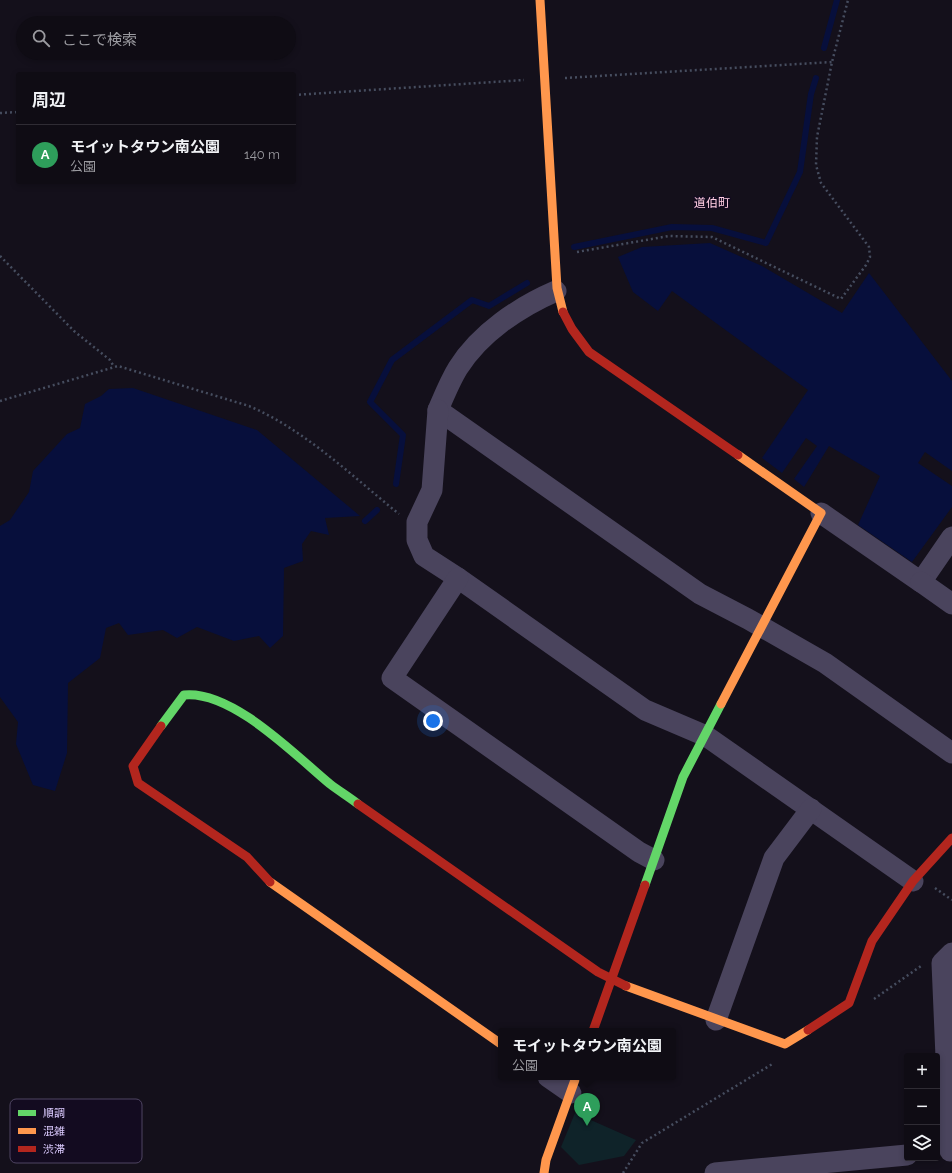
<!DOCTYPE html>
<html lang="ja">
<meta charset="utf-8">
<style>
:root{--surface:#0f0c14;--page:#1d1a22;--text:#f1f3f6;--muted:#9b9ba0;--line:#2f2c34;--accent:#968aaf}
body{margin:0;font-family:Raleway,"Noto Sans JP",sans-serif;background:var(--page);color:var(--text)}
.controls{position:absolute;right:12px;bottom:12px;display:grid;overflow:hidden;border-radius:4px;box-shadow:0 2px 6px #0003}
.controls button{width:36px;height:36px;display:grid;place-items:center;padding:0;border:0;border-bottom:1px solid var(--line);background:var(--surface);color:var(--text);font:20px sans-serif}
.you{position:absolute;left:433px;top:721px;width:14px;height:14px;margin:-10px;border:3px solid #fff;border-radius:50%;background:#1a73e8;box-shadow:0 0 0 6px #1a73e833}
.badge{display:grid;place-items:center;width:26px;height:26px;border-radius:50%;background:var(--accent);color:#fff;font-size:13px;font-weight:700}
.pin{position:absolute;translate:-50% -33px;filter:drop-shadow(0 1px 2px #0008)}
.pin::after{content:'';position:absolute;top:21px;width:14px;height:12px;background:inherit;clip-path:polygon(0 0,100% 0,50% 100%)}
.popup{position:absolute;left:498px;top:1028px;width:178px;height:52px;box-sizing:border-box;display:grid;place-content:center;border-radius:4px;background:var(--surface);filter:drop-shadow(0 1px 3px #0005);font-size:13px;white-space:nowrap;color:var(--muted)}
.popup b{font-size:15px;color:var(--text)}
.popup::after{content:'';position:absolute;left:50%;top:100%;margin-left:-8px;border:8px solid transparent;border-top-color:var(--surface)}
.list{margin:0;padding:0;list-style:none}
h2{display:flex;justify-content:space-between;align-items:center;height:52px;margin:0;padding:0 16px;font-size:17px}
h2 small{font-size:13px;font-weight:400;color:var(--muted)}
.list li{display:grid;grid-template-columns:26px 1fr auto;gap:12px;align-items:center;box-sizing:border-box;height:60px;padding:0 16px;border-top:1px solid var(--line)}
.list b{display:block;font-size:15px;white-space:nowrap}
.list p{margin:0;font-size:13px;white-space:nowrap;color:var(--muted)}
.list em{font-size:13px;font-style:normal;color:var(--muted)}
.icon{flex:none;width:22px;height:22px;fill:none;stroke:currentColor;stroke-width:2;stroke-linecap:round;stroke-linejoin:round}
.map{position:relative;flex:none;width:952px;height:1173px;overflow:hidden}
.search{position:absolute;background:var(--surface);box-shadow:0 2px 6px #0003;left:16px;top:16px;width:280px;height:44px;display:flex;align-items:center;gap:10px;box-sizing:border-box;padding:0 14px;border-radius:22px;color:var(--muted);font-size:15px}
.panel{position:absolute;background:var(--surface);box-shadow:0 2px 6px #0003;left:16px;top:72px;width:280px;height:112px;border-radius:4px}
.map>svg:first-child{display:block}
.green{fill:#0f2329}
.water{fill:#070f3c}
.lines{fill:none;stroke-linecap:round;stroke-linejoin:round}
.stream{stroke:#070f3c;stroke-width:6}
.path{stroke:#464d5f;stroke-width:2.5;stroke-dasharray:2 3;stroke-linecap:butt}
.street{stroke:#4a445d;stroke-width:21}
.fast{stroke:#63d668;stroke-width:9}
.slow{stroke:#ff974d;stroke-width:9}
.jam{stroke:#b3261e;stroke-width:9}
.labels{text-anchor:middle;dominant-baseline:central;stroke-width:3;stroke-linejoin:round;paint-order:stroke}
.quarter-label{font-size:12px;fill:#ffcde2;stroke:#130b20}
.key{fill:#130b20;stroke:#4f4563;stroke-width:1}
.key-label{font-size:11px;fill:#dccbff}
</style>
<div class="map">
<svg width="952" height="1173" viewBox="0 0 952 1173">
<rect width="100%" height="100%" fill="#14101b"/>
<polygon class="green" points="575,1113 636,1140 624,1156 579,1165 561,1147"/>
<g class="water">
<polygon points="710,243 762,266 842,313 869,273 952,381 952,471 925,452 918,463 952,486 952,507 912,562 858,525 880,476 829,446 804,487 794,479 817,446 806,438 782,473 762,458 808,390 672,291 658,311 633,292 618,257 642,247"/>
<polygon points="133,388 257,430 360,516 325,518 329,535 311,531 302,544 303,561 284,568 283,636 270,648 259,636 234,641 197,627 177,638 163,630 128,635 119,623 106,628 100,658 68,683 67,753 55,791 33,785 16,744 18,722 0,697 0,526 10,520 29,492 33,471 67,434 80,428 85,404 101,396 109,389"/>
</g>
<g class="lines">
<g class="stream">
<polyline points="824,48 837,0"/>
<polyline points="574,247 672,227 712,228 766,243 800,172 811,94 816,78"/>
<polyline points="396,484 403,435 370,402 392,360 472,300 489,306 527,283"/>
<polyline points="365,521 377,510"/>
</g>
<g class="path">
<polyline points="565,78 832,62"/>
<polyline points="294,95 524,80"/>
<polyline points="0,113 18,112"/>
<polyline points="577,252 669,236 712,237 841,299 866,265 870,257 869,247 821,183 816,165 817,137 832,62 848,0"/>
<polyline points="0,256 74,331 110,360 114,367"/>
<path d="M0,401L118,366L249,406C305,430 352,476 399,514"/>
<polyline points="935,888 952,900"/>
<polyline points="874,999 921,966"/>
<polyline points="623,1173 642,1143 774,1063"/>
</g>
<g class="street">
<path d="M556,291C519,307 480,333 458,368C450,381 444,396 438,410L700,594L748,619L825,663L952,753"/>
<polyline points="438,410 432,490 417,522 417,540 424,556 458,578 645,710 706,736 913,881"/>
<polyline points="821,513 921,582 952,537"/>
<polyline points="458,578 392,678 639,852 654,860"/>
<polyline points="921,582 952,604"/>
<polyline points="716,1020 774,858 811,809"/>
<polyline points="548,1077 571,1093"/>
<polyline points="950,1151 942,963 952,953"/>
<polyline points="715,1173 907,1155"/>
</g>
<g class="fast">
<path d="M161,726L184,695C232,690 295,755 330,784C339,791 349,797 358,804"/>
<polyline points="645,885 683,777 721,704"/>
</g>
<g class="slow">
<polyline points="540,0 557,288 563,312"/>
<polyline points="721,704 821,513 738,455"/>
<polyline points="270,882 501,1044"/>
<polyline points="626,986 785,1044 808,1030"/>
<polyline points="544,1173 546,1160 576,1077"/>
</g>
<g class="jam">
<polyline points="563,312 572,329 589,352 738,455"/>
<polyline points="161,726 133,766 138,783 247,857 270,882"/>
<polyline points="358,804 598,972 626,986"/>
<polyline points="808,1030 849,1003 872,941 913,881 952,838"/>
<polyline points="593,1031 645,885"/>
</g>
</g>
<g class="labels">
<g class="quarter-label">
<text x="712" y="203">道伯町</text>
</g>
</g>
<rect x="10" y="1099" width="132" height="64" rx="6" class="key"/>
<rect x="18" y="1110" width="18" height="6" fill="#63d668"/>
<rect x="18" y="1128" width="18" height="6" fill="#ff974d"/>
<rect x="18" y="1146" width="18" height="6" fill="#b3261e"/>
<g class="key-label">
<text x="43" y="1117">順調</text>
<text x="43" y="1135">混雑</text>
<text x="43" y="1153">渋滞</text>
</g>
</svg>
<div class="controls">
<button>+</button>
<button>−</button>
<button><svg class="icon" aria-label="layers" viewBox="0 0 24 24"><path d="M12 4l9 5-9 5-9-5zM3 14l9 5 9-5"/></svg></button>
</div>
<div class="you"></div>
<div class="pin badge" style="left:587px;top:1126px;background:#2e9e5b">A</div>
<div class="popup"><b>モイットタウン南公園</b>公園</div>
<div class="search"><svg class="icon" aria-label="search" viewBox="0 0 24 24"><circle cx="10" cy="10" r="6"/><path d="M15 15l6 6"/></svg>ここで検索</div>
<section class="panel">
<h2>周辺<small></small></h2>
<ul class="list">
<li><span class="badge" style="background:#2e9e5b">A</span><div><b>モイットタウン南公園</b><p>公園</p></div><em>140 m</em></li>
</ul>
</section>
</div>
